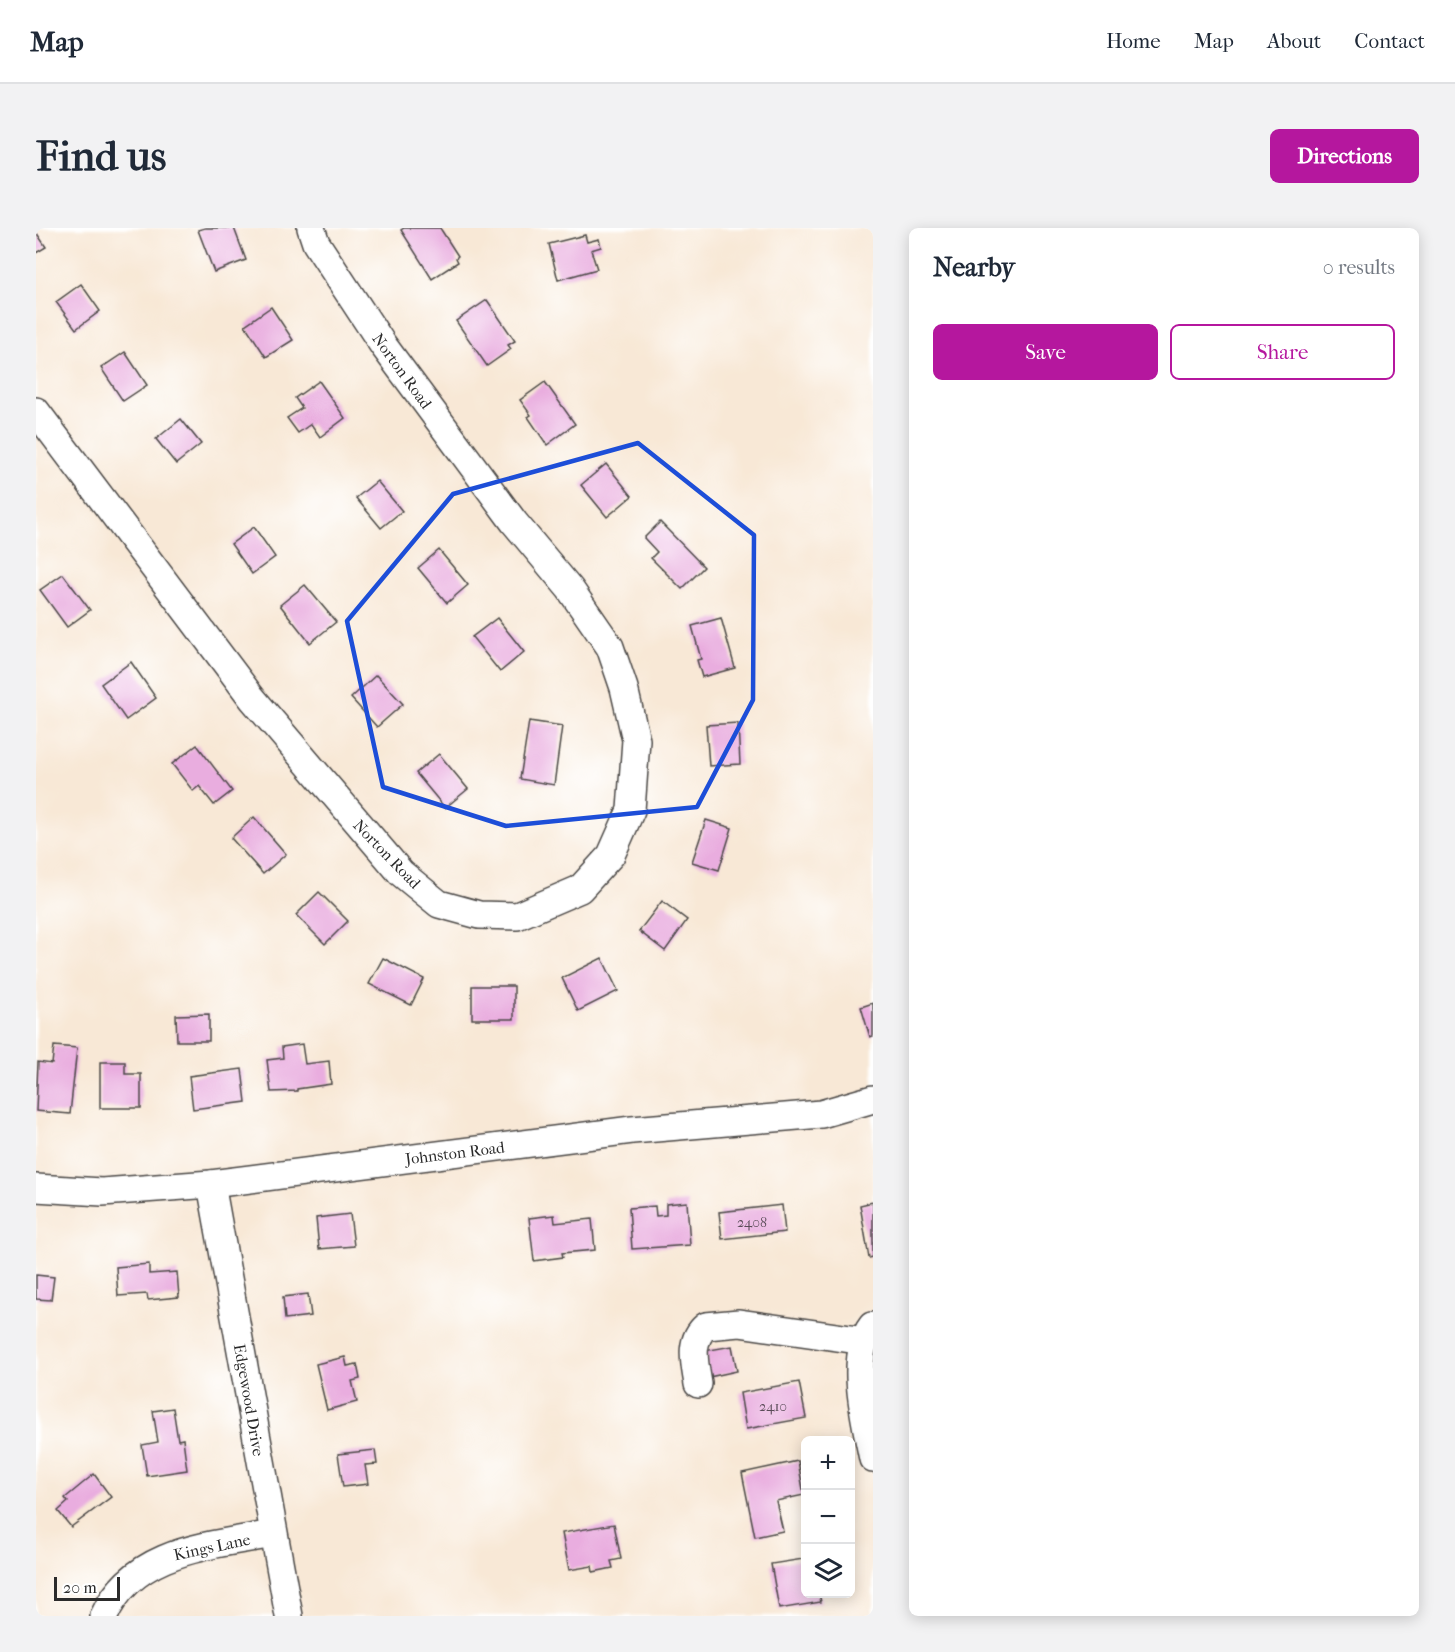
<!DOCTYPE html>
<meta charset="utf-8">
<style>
:root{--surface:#fff;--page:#f2f2f3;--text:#1f2937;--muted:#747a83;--line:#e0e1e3;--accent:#b5179e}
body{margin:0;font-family:"IM FELL French Canon",serif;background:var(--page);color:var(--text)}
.controls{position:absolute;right:18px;bottom:18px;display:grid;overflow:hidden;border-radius:9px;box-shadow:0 3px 15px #0003}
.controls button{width:54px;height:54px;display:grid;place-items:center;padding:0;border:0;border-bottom:2px solid var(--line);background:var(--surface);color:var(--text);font:30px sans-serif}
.scale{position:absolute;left:18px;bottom:15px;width:66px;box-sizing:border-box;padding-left:6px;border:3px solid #2b2b2b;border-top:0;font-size:16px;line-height:21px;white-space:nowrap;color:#2b2b2b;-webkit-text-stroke:4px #fff;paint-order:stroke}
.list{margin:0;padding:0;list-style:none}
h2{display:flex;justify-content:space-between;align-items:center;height:78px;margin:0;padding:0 24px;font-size:26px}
h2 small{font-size:20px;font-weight:400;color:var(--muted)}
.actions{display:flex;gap:12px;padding:18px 24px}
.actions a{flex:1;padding:14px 0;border:2px solid var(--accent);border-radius:9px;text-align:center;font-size:21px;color:var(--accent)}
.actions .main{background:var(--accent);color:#fff}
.icon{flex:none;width:33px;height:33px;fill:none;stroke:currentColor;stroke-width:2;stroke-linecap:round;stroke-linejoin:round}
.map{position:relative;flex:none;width:837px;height:1388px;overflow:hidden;border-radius:9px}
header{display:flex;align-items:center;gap:36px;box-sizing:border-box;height:84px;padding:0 30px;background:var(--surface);border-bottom:2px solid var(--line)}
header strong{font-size:28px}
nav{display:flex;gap:33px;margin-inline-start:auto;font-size:21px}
.intro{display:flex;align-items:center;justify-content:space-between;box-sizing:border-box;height:144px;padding:0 36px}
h1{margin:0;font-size:42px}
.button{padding:15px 27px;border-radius:9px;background:var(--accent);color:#fff;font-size:21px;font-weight:700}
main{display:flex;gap:36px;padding:0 36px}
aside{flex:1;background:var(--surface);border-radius:9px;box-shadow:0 3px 15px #0003}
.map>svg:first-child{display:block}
.building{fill:#e9addf}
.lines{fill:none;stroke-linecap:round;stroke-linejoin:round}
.minor-casing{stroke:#4a4745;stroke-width:30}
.minor{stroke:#fff;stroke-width:27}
.marked{fill:none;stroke:#1d4ed8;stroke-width:4.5;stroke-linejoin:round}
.labels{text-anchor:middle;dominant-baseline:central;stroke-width:4.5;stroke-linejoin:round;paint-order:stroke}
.number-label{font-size:14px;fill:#5a4c58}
.street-label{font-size:16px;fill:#2b2b2b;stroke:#fff}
</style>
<header>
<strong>Map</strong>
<nav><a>Home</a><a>Map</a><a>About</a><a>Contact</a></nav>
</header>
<div class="intro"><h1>Find us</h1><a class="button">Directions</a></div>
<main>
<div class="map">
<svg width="837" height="1388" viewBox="0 0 837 1388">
<rect width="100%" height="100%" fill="#fff"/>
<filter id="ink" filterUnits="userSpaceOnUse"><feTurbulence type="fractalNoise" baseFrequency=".0167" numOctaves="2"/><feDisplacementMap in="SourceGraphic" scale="12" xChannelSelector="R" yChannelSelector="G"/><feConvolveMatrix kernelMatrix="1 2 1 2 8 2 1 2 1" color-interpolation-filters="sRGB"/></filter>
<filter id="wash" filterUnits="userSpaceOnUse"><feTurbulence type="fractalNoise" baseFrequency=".008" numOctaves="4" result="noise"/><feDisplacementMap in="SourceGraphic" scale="24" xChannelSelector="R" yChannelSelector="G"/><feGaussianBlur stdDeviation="1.35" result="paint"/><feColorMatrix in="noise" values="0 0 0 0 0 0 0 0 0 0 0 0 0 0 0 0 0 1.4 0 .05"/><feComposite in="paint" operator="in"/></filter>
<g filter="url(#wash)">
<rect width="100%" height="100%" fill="#f8e8d6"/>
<g id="blocks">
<g class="building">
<polygon points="169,0 198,0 210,32 178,44 162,2"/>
<polygon points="368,0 404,0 422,28 420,30 422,34 396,51 365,2"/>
<polygon points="0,4 10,19 0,25"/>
<polygon points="549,7 551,14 563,11 565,19 555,22 561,41 522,52 513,16"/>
<polygon points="45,56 64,83 40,101 20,74"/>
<polygon points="451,72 479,113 472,117 475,121 451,138 420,93"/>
<polygon points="235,79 257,112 230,129 209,97"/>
<polygon points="89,124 111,157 87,173 65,140"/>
<polygon points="283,153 309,190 284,209 275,196 262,205 251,190 266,180 259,170"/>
<polygon points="509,154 539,196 511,217 492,189 495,187 484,172"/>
<polygon points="145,191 165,216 140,236 120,211"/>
<polygon points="570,236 596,268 571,289 545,257"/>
<polygon points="341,253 366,283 345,300 320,270"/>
<polygon points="624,294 668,339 646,361 615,330 621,324 608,310"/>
<polygon points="218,299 239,329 216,346 195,316"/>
<polygon points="403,322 432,357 411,375 382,340"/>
<polygon points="27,346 54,382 31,399 4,362"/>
<polygon points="269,357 300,394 274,415 244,377"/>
<polygon points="461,390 488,424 464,444 436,409"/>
<polygon points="685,390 699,440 666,449 661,432 665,431 656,398"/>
<polygon points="95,434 120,470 90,492 65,456"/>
<polygon points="340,447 367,476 341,499 315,470"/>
<polygon points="493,493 526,498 518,557 484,551"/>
<polygon points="702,495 704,536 673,538 670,497"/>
<polygon points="161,517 196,563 178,577 163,558 157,563 136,536"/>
<polygon points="403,526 432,561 409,580 380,545"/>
<polygon points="218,589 250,626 227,646 195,610"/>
<polygon points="670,592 696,600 683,642 656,634"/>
<polygon points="283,664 312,693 289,716 260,687"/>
<polygon points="626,673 651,692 629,723 603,703"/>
<polygon points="347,730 388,751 375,777 333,756"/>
<polygon points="566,730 582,763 542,783 526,750"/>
<rect x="436" y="758" width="42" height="33"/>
<polygon points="837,775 837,808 834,809 825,779"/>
<polygon points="173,786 173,813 141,813 140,787"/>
<polygon points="266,816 269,836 293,833 295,856 261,861 261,863 235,864 231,832 247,830 246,819"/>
<polygon points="18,818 41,820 34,886 0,883 2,834 16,836"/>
<polygon points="64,834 89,834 89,846 105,846 105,880 64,880"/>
<polygon points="206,841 210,874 157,881 153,848"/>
<polygon points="651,974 654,1017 596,1021 593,980 619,978 620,988 630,987 630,976"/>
<polygon points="837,974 837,1029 833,1030 824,977"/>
<polygon points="746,977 749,1004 686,1011 683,984"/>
<polygon points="314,986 318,1018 283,1021 280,990"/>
<polygon points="518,987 519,995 556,991 559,1022 526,1025 527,1029 498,1033 493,990"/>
<polygon points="113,1036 113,1046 141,1044 143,1069 112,1072 111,1066 82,1068 80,1039"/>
<polygon points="0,1047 18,1049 15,1072 0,1071"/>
<polygon points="272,1066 275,1088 249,1091 247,1069"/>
<polygon points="696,1118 701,1143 673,1149 668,1123"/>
<polygon points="309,1129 311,1138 321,1136 324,1151 316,1153 321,1174 291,1182 280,1136"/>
<polygon points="763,1154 770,1190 710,1201 704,1165"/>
<polygon points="137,1180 142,1212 147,1211 151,1242 111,1248 106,1217 122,1214 117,1183"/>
<polygon points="339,1222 341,1236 329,1237 332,1256 307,1259 302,1226"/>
<polygon points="762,1233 768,1267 740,1273 747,1303 719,1309 706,1245"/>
<polygon points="58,1246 75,1269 35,1299 22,1283 32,1274 29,1270"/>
<polygon points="578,1296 585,1331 575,1333 577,1340 557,1344 556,1338 533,1342 526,1305"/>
<polygon points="767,1331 770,1366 783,1366 785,1374 743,1381 735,1336"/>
</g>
</g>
</g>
<g filter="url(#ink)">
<use href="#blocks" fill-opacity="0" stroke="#4a4745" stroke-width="1.5"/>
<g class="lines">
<g class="minor-casing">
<g id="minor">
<polyline points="0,183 216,470 365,645 403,676 443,687 481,688 544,661 575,627 595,582 600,512 588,460 574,419 534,361 478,294 347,117 280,15 275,0"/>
<polyline points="175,956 253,1388"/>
<polyline points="0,960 66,964 175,956 596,902 785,886 837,871"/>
<path d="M836,1098C812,1129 830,1195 837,1231"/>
<path d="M662,1156C659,1136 652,1113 670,1098L703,1095L829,1113"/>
<path d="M68,1388C98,1321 174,1318 237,1306"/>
</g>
</g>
<use href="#minor" class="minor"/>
</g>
</g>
<path class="marked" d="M602,215L718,307L717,472L661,579L470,598L347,559L311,393L417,266Z"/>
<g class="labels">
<g class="number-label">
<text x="716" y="994">2408</text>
<text x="737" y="1178">2410</text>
</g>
<g class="street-label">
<text transform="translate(366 143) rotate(54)">Norton Road</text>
<text transform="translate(351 626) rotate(46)">Norton Road</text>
<text transform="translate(419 925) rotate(-7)">Johnston Road</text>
<text transform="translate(213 1172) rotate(80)">Edgewood Drive</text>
<text transform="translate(176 1319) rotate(-12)">Kings Lane</text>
</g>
</g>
</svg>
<div class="controls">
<button>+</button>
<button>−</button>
<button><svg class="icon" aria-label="layers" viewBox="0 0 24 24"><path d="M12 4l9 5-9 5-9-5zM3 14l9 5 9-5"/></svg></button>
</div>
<div class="scale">20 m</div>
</div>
<aside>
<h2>Nearby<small>0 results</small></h2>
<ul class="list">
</ul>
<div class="actions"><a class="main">Save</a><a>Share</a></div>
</aside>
</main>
